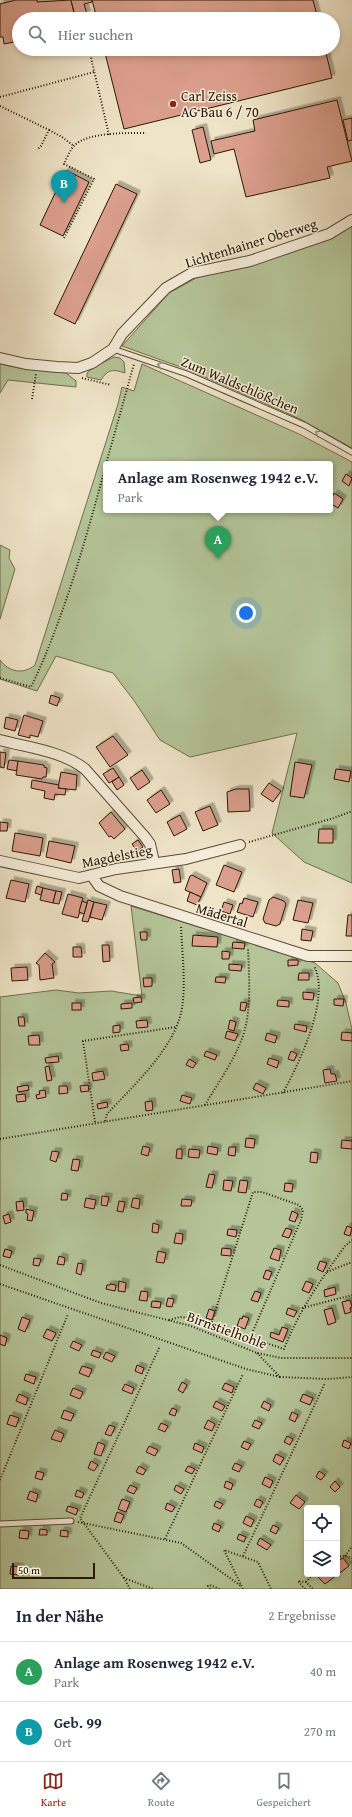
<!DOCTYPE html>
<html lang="de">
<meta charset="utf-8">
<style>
:root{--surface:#fff;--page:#f2f2f3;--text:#1f2937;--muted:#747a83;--line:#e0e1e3;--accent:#8f2418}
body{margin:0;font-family:"Gentium Book Plus",serif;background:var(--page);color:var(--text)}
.controls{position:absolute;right:12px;bottom:12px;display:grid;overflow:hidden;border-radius:4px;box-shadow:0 2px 6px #0003}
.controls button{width:36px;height:36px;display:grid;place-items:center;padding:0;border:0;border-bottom:1px solid var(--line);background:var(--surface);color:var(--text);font:20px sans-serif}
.scale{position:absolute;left:12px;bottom:10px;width:83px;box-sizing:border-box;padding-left:4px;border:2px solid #2b1901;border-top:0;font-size:11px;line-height:14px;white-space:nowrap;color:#2b1901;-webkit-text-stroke:3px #f5eddb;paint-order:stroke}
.you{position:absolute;left:246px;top:613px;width:14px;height:14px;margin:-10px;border:3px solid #fff;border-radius:50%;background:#1a73e8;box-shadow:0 0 0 6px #1a73e833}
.badge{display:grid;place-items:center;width:26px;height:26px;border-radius:50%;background:var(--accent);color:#fff;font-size:13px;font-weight:700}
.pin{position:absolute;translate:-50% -33px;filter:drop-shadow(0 1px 2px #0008)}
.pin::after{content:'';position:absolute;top:21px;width:14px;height:12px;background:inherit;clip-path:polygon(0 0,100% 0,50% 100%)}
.popup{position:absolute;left:103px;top:461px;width:230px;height:52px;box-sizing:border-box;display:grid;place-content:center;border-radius:4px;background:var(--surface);filter:drop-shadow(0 1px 3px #0005);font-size:13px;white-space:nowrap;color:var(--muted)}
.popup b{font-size:15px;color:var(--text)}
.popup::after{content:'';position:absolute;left:50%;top:100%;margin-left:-8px;border:8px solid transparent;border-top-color:var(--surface)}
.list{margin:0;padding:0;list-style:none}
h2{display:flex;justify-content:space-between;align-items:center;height:52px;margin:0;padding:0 16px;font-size:17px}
h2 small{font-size:13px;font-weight:400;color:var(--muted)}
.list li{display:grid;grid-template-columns:26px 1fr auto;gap:12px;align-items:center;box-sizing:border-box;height:60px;padding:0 16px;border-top:1px solid var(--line)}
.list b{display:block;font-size:15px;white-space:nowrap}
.list p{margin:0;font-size:13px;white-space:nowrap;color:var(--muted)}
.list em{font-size:13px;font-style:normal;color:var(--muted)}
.icon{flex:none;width:22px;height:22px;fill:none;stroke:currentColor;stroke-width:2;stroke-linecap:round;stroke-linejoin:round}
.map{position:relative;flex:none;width:352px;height:1589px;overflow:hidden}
.search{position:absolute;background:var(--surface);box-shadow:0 2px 6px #0003;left:12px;right:12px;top:12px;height:44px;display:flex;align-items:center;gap:10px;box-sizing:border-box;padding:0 14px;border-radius:22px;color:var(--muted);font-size:15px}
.sheet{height:172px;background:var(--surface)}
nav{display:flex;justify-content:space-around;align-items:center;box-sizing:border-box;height:56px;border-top:1px solid var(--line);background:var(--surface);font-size:11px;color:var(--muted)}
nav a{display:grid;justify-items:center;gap:2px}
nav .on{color:var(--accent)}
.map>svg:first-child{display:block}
.green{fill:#b5c599;stroke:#706f4d;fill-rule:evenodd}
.building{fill:#db9f8d;stroke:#2b1901;filter:url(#shadow)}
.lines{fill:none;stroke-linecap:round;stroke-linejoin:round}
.service-casing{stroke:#5c4c33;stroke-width:7}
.minor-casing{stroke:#5c4c33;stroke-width:12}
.path{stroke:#2b1901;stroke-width:2;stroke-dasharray:1 2;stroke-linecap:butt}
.service{stroke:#f5eddb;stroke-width:5}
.minor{stroke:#f5eddb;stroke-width:10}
.oneway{stroke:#9a8e79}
.poi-dot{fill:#8f2418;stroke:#f5eddb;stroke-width:1.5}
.labels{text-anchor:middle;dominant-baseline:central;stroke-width:3;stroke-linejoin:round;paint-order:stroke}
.poi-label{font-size:14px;fill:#2b1901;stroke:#f5eddb;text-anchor:start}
.street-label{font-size:14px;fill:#2b1901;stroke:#f5eddb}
</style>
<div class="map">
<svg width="352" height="1589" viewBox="0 0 352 1589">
<defs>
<filter id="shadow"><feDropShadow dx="3.5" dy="-3.5" stdDeviation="0" flood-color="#0004"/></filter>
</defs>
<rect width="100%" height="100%" fill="#efe4c8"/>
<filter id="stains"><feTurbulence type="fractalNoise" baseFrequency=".005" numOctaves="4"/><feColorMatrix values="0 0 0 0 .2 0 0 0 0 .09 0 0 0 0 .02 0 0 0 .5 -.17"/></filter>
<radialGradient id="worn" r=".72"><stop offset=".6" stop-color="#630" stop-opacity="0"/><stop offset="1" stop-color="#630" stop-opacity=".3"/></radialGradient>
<g class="green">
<polygon points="352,225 352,448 300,419 189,370 122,346 169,293 198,277"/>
<path d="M114,357L120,358L124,362L125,373C113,369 108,369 101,380L87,377V373L94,367Z"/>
<polygon points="0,364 19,368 66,373 76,381 76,387 8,380 0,393"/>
<path d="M142,364L299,434L352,462V883L304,862L272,833L297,733L190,757L160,740L135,702L113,673L56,656L37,691L0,679V660C9,672 23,675 35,665L118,404L122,387L134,391ZM106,464H330V510H106Z"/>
<polygon points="0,545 10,550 9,558 15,569 0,619"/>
<path d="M131,906L315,963L338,983L346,1003L352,1029V1589H0V997L56,990L79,993L111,991L142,996ZM307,1508H337V1574H307Z"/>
</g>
<g class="building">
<polygon points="16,0 37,0 37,2 71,0 74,13 49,19 19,19 19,41 4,44 3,37 0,37 0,4"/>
<polygon points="71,0 92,0 92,2 84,4 87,14 75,16"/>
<polygon points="92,0 313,0 318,19 97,19"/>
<polygon points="104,49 325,49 332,78 124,129"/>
<polygon points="337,100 352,161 327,167 330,178 246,197 234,149 214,154 211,141 255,131 253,120"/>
<polygon points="352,118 352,140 348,141 343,120"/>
<polygon points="203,127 211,160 200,163 192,130"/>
<polygon points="66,170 89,182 63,236 40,225"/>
<polygon points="116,184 137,194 75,324 54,314"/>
<polygon points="346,474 352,478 349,486 342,481"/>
<polygon points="334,493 343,499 338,508 330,503"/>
<polygon points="51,695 60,698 57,706 49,703"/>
<polygon points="24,715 43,721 38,737 30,735 30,738 18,735"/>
<polygon points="6,717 18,720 15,731 4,728"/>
<polygon points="113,736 128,755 110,767 96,747"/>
<polygon points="0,752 6,753 4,768 0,767"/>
<polygon points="9,760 18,761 17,771 7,769"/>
<polygon points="18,761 44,765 44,767 47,768 46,777 43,777 42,779 16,775"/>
<polygon points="295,762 312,765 304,798 290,796"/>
<polygon points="113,768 119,777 109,783 103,774"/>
<polygon points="336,769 351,771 349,782 334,779"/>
<polygon points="142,770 150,782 138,790 130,778"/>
<polygon points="61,772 77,775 76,790 58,788"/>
<polygon points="119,777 124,785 117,790 112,782"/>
<polygon points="32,780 59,785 58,788 66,789 65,795 55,794 54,800 44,798 45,791 31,788"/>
<polygon points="269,783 281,791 273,802 261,794"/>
<polygon points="236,789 249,789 250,811 228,812 227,792"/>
<polygon points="161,790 170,804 156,813 147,800"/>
<polygon points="210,806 218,825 203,831 195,812"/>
<polygon points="111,812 125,829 114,839 111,836 109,837 99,823"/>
<polygon points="180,815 187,829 174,836 167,822"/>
<polygon points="0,822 8,823 7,831 0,831"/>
<polygon points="319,829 333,829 333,843 318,843"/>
<polygon points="15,833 43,838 40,856 12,851"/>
<polygon points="138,840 143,847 137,851 132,844"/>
<polygon points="49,841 75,846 71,863 46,857"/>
<polygon points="224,865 242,872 234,892 216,885"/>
<polygon points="179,869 181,882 174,883 172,870"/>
<polygon points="192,875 207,883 201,897 185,890 190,876"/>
<polygon points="11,880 29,884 25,902 6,898"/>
<polygon points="37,886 43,888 41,895 35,893"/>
<polygon points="43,888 56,891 53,903 40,900"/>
<polygon points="56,891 62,892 59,904 53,903"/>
<polygon points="190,892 201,897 197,905 187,901"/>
<polygon points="68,894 83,898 78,918 62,914"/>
<polygon points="273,897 284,901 286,904 280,924 276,926 265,923 263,919 269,900"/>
<polygon points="244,898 258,902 253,917 237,912 240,903 242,904"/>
<polygon points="88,900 94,902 88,922 82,921"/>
<polygon points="298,900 313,903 308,923 293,920"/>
<polygon points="82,901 87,903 84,914 79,912"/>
<polygon points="94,902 107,905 102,920 90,917"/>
<polygon points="224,902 233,905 230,914 221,911"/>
<polygon points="348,915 352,915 352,936 346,936"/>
<polygon points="302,929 313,931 311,941 301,940"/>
<polygon points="140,932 147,932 147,940 141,940"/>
<polygon points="193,935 218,937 217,947 192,946"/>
<polygon points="233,942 245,943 244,949 232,948"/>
<polygon points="102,945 109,945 110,961 103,962"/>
<polygon points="73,947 81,947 82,957 73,957"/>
<polygon points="222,951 230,952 229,959 222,959"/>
<polygon points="45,953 55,962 52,964 54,978 40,980 39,965 36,963"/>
<polygon points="288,960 298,960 298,965 288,966"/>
<polygon points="229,964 242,965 241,971 229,970"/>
<polygon points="27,967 28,980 12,981 11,968"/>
<polygon points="299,973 309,973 309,980 298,980"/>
<polygon points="216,977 226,977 225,983 215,982"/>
<polygon points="143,978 152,978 152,986 144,987"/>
<polygon points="303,992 314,993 313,1000 303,999"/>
<polygon points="141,997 142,1002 134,1003 133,998"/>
<polygon points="334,999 344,999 343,1006 334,1005"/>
<polygon points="278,1000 289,1001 289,1007 277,1006"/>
<polygon points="241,1002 247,1003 245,1011 240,1010"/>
<rect x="72" y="1003" width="9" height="7"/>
<polygon points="132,1003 132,1008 121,1009 121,1004"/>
<polygon points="18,1017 24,1017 25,1026 19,1026"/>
<polygon points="147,1020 148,1027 137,1028 136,1021"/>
<polygon points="230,1020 236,1022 234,1031 228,1029"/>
<polygon points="295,1024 307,1026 306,1032 294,1029"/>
<polygon points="120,1025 120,1032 113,1033 113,1026"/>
<polygon points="227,1031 238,1034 235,1041 225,1038"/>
<polygon points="342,1032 352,1033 352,1041 341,1040"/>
<polygon points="267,1033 277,1036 275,1043 265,1040"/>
<polygon points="39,1035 40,1045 29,1045 28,1036"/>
<polygon points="128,1044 129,1050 121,1051 120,1045"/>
<polygon points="206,1051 217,1055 215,1060 204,1056"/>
<polygon points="291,1051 297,1054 294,1061 288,1059"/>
<polygon points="58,1056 59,1062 46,1063 45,1058"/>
<polygon points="269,1058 279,1061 277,1068 267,1064"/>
<polygon points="189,1059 196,1063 193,1068 186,1065"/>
<polygon points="49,1066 52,1080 47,1081 45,1067"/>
<polygon points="330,1069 331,1074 335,1074 337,1081 325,1083 323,1070"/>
<polygon points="103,1071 105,1079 93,1081 92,1073"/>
<polygon points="256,1083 266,1088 263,1094 253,1089"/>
<polygon points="28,1085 29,1090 18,1092 17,1087"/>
<polygon points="88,1085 89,1091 81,1092 80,1086"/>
<polygon points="59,1086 67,1086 68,1093 59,1094"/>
<polygon points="45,1090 46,1097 37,1099 36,1095 40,1094 39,1091"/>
<polygon points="25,1094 26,1101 17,1102 16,1095"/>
<polygon points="182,1095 192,1098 190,1104 180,1101"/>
<polygon points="152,1101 153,1110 146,1111 145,1102"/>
<polygon points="107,1102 108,1107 98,1109 97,1104"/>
<polygon points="246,1138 255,1139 254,1148 245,1147"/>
<polygon points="342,1140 352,1141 352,1149 341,1148"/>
<polygon points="143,1146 150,1148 148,1156 141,1154"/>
<polygon points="208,1146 218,1148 217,1155 207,1153"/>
<polygon points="229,1147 236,1147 235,1156 228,1155"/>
<polygon points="177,1149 182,1149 182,1159 176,1158"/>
<polygon points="189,1149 200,1150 199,1158 188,1157"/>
<polygon points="52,1151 59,1152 56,1162 50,1160"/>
<polygon points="311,1152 318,1153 317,1163 310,1162"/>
<polygon points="73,1159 80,1160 78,1171 71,1170"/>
<polygon points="209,1174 215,1175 212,1188 206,1187"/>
<polygon points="224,1180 233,1181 231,1191 223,1190"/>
<polygon points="240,1180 248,1181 246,1193 238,1192"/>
<polygon points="285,1183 293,1184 292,1192 284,1191"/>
<polygon points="62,1193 68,1194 67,1200 61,1200"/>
<polygon points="102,1196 109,1197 107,1206 101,1205"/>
<polygon points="86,1198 96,1200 94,1209 84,1207"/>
<polygon points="133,1198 140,1199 139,1209 131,1207"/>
<polygon points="182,1199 192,1200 191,1206 181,1206"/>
<polygon points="23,1201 24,1210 17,1211 16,1202"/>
<polygon points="119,1201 125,1202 123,1212 117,1211"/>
<polygon points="26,1209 34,1211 32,1221 27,1220 28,1214 26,1213"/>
<polygon points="292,1211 298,1214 295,1222 289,1220"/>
<polygon points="9,1214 11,1222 5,1224 3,1216"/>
<polygon points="153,1223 159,1225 158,1233 152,1232"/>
<polygon points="347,1226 352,1228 350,1236 344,1234"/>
<polygon points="286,1228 292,1230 289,1238 282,1236"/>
<polygon points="228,1229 237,1230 236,1237 227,1235"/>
<polygon points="176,1233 183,1234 182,1244 174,1243"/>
<polygon points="222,1248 231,1249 231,1256 221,1255"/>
<polygon points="274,1248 281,1250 279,1261 270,1258"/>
<polygon points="5,1249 12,1251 10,1258 3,1256"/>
<polygon points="158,1251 166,1253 164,1263 156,1262"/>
<polygon points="59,1256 65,1258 64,1265 57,1264"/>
<polygon points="34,1258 41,1259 39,1266 33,1265"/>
<polygon points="320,1261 327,1263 323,1272 317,1269"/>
<polygon points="78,1263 83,1264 81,1275 76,1273"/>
<polygon points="266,1270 272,1272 269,1280 263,1278"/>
<polygon points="119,1281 126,1283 125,1292 118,1291"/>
<polygon points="306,1281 313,1284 309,1293 302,1290"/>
<polygon points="110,1284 116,1285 115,1291 106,1289 107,1285 110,1285"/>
<polygon points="335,1287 336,1294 325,1297 324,1290"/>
<polygon points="141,1291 148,1292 147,1301 139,1300"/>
<polygon points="255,1291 261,1293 258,1302 251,1300"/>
<polygon points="168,1298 174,1299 172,1307 166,1306"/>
<polygon points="350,1300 352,1307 350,1308 351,1312 345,1314 342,1302"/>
<polygon points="152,1301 161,1302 160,1308 151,1307"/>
<polygon points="288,1308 297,1311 294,1317 286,1314"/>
<polygon points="332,1308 336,1322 328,1325 324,1310"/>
<polygon points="209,1309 215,1311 212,1320 206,1318"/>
<polygon points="243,1316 249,1318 245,1329 237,1326 240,1318 242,1319"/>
<polygon points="22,1317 30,1320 25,1332 18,1329"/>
<polygon points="282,1327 288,1329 283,1342 270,1337 271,1332 279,1335"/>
<polygon points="47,1329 56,1333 52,1341 43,1337"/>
<polygon points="0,1335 7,1338 5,1346 0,1344"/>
<polygon points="73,1341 82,1345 79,1351 70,1347"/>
<polygon points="93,1350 101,1353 99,1358 91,1355"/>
<polygon points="106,1352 115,1356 112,1362 103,1358"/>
<polygon points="137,1365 144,1368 142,1374 135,1371"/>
<polygon points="82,1366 92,1369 89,1377 79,1373"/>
<polygon points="26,1374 36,1377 34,1384 24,1380"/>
<polygon points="182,1382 187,1385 183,1393 178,1390"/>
<polygon points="225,1383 234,1387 232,1393 222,1389"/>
<polygon points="125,1384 134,1388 132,1394 122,1390"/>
<polygon points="73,1388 83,1392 80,1399 70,1395"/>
<polygon points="19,1394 28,1398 26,1405 16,1401"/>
<polygon points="303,1394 313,1398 310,1405 300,1401"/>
<polygon points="216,1401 225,1406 222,1411 213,1407"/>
<polygon points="264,1401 271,1405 269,1411 261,1407"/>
<polygon points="172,1408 177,1410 175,1416 169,1414"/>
<polygon points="64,1410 74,1414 71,1421 61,1418"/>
<polygon points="292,1412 298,1415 295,1422 289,1419"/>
<polygon points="10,1415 19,1418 16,1427 7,1424"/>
<polygon points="208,1420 215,1424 212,1431 204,1428"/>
<polygon points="255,1420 262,1423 259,1429 252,1426"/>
<polygon points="161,1423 168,1426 165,1432 158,1429"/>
<polygon points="109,1425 115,1427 111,1436 105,1434"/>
<polygon points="55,1430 64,1434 61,1442 51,1439"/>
<polygon points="287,1436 293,1439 290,1445 284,1442"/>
<polygon points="344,1440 351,1443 349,1449 342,1446"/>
<polygon points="244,1441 251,1444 248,1450 241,1447"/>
<polygon points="98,1442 105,1445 101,1456 94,1454"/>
<polygon points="195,1443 204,1447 202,1453 193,1449"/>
<polygon points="149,1446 158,1450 155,1456 146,1452"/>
<polygon points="276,1454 284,1458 280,1465 273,1461"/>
<polygon points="91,1461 98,1465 94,1471 88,1468"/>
<polygon points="235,1463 242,1466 239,1472 232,1469"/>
<polygon points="139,1466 146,1470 143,1475 136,1472"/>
<polygon points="188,1466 195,1469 192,1474 185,1471"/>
<polygon points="37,1471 44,1473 42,1480 35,1478"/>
<polygon points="319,1471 325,1475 321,1480 316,1477"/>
<polygon points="265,1477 273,1481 270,1488 262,1484"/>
<polygon points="226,1481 233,1484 231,1490 224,1487"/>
<polygon points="335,1481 340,1487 335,1492 330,1487"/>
<polygon points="130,1485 137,1488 134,1494 127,1491"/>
<polygon points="176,1485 184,1489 181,1494 174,1490"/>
<polygon points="77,1490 84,1493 82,1498 75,1496"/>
<polygon points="30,1491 38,1494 36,1502 27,1499"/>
<polygon points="296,1495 305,1502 299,1509 290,1503"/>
<polygon points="122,1499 130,1502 126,1512 118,1509"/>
<polygon points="257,1499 263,1502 260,1508 254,1505"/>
<polygon points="216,1501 223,1504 220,1509 214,1506"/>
<polygon points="167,1503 175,1507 172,1512 165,1509"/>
<polygon points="68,1506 78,1509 76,1515 66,1511"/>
<polygon points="117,1512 124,1515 121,1523 114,1521"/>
<polygon points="246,1516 254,1520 251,1527 243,1523"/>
<polygon points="214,1523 221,1526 219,1532 212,1529"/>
<polygon points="273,1525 279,1528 276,1534 270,1531"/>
<polygon points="40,1529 47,1530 47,1535 39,1535"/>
<polygon points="20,1530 29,1531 28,1539 19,1538"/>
<polygon points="61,1530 68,1531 68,1537 60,1536"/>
<polygon points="239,1534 246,1537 244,1542 237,1539"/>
<polygon points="260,1538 271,1545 267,1550 257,1544"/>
<polygon points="343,1558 349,1566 325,1584 318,1577 322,1574 337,1574 337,1562"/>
<polygon points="11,1566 20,1567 19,1575 10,1574"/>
</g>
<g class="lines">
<g class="service-casing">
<g id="service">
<polyline points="113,349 187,374 304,425 352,452"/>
<polyline points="0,1524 71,1521"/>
</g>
</g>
<g class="minor-casing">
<g id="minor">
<polyline points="0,358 26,364 57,367 78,368 92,363 113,349 122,334 166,288 192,273 250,261 329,234 352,220"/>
<path d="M0,740C29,748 62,751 85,769L145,837L150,844L154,862"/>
<polyline points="0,861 79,878 116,869 186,859 240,845"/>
<polyline points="92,876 99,886 120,896 292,951 308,956 352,956"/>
</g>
</g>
<g class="path">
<polyline points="81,15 82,19"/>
<polyline points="89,49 109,135"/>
<polyline points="0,97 94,72"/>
<polyline points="0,106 49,130 41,146 37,150"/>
<polyline points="49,130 62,137 74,146"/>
<path d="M64,238L94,179L64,164C67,158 70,149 75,145C88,132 128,133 146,133"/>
<polyline points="82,378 111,385"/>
<polyline points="32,399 36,374"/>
<polyline points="106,464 134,364"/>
<path d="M0,678L31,687C64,619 86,538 106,465"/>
<polyline points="249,842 334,818 352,811"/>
<path d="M283,1093C299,1063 331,998 314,966"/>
<path d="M205,1105C219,1081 240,1053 246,1025C251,1000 249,974 248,948"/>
<path d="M105,1121L107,1114C133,1086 176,1047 182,1008C186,982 182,953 181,926"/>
<polyline points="95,1122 83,1041 176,1027"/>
<polyline points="0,1139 352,1081"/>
<polyline points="0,1265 101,1303 191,1326 257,1353 281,1358 352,1358"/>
<polyline points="327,1272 352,1262"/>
<polyline points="0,1284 246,1369 280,1377"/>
<polyline points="302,1308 352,1295"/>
<path d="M169,1320L180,1317L191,1318L284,1349C300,1309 320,1281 345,1246L352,1240"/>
<polyline points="211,1325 253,1192 262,1192 299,1205 303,1210 301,1220 250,1338"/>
<polyline points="257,1353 280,1377 327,1379 352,1377"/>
<polyline points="0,1480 68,1314"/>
<polyline points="78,1522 181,1543 241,1586"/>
<polyline points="165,1539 243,1374"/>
<polyline points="243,1556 325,1383"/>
<polyline points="345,1556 352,1546"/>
<polyline points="337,1557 345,1556 352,1558"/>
<polyline points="124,1578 80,1518 160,1346"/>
<polyline points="306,1582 313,1574"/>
<polyline points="130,1589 124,1578 153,1589"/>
<polyline points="210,1589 208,1586 210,1585 219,1589"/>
<polyline points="243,1589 224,1550 258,1562 271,1589"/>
<polyline points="305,1589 298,1581 306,1582 313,1589"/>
</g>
<use href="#service" class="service"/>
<use href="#minor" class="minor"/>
</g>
<defs><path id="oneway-chevron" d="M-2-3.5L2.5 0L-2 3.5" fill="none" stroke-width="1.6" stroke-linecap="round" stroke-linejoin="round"/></defs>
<g class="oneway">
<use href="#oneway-chevron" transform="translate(160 365) rotate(-161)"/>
<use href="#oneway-chevron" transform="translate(318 433) rotate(-150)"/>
</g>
<circle class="poi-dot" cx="173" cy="104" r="4"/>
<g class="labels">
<g class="poi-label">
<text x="181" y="96">Carl Zeiss<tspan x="181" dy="16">AG Bau 6 / 70</tspan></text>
</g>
<g class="street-label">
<text transform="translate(251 243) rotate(-17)">Lichtenhainer Oberweg</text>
<text transform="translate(240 385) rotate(23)">Zum Waldschlößchen</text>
<text transform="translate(117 856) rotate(-11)">Magdelstieg</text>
<text transform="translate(222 915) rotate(17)">Mädertal</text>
<text transform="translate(227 1330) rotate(20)">Birnstielhohle</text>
</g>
</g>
<rect width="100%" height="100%" filter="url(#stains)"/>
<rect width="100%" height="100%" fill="url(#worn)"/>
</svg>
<div class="controls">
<button><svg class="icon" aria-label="locate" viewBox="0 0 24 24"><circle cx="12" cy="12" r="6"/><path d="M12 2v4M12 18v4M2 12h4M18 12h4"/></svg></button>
<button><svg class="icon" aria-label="layers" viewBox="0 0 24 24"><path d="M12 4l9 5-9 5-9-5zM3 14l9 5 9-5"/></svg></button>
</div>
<div class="scale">50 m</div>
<div class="you"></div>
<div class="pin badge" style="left:218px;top:559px;background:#2e9e5b">A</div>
<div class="popup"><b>Anlage am Rosenweg 1942 e.V.</b>Park</div>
<div class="pin badge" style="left:64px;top:203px;background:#0f9aa8">B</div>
<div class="search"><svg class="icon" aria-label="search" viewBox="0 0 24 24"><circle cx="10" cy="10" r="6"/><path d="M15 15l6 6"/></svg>Hier suchen</div>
</div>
<section class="sheet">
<h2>In der Nähe<small>2 Ergebnisse</small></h2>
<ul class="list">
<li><span class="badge" style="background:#2e9e5b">A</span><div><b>Anlage am Rosenweg 1942 e.V.</b><p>Park</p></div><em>40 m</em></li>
<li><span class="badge" style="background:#0f9aa8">B</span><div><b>Geb. 99</b><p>Ort</p></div><em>270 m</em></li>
</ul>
</section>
<nav>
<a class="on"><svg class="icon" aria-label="map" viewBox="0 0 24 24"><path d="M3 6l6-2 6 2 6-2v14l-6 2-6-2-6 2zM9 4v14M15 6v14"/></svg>Karte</a>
<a><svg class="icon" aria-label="directions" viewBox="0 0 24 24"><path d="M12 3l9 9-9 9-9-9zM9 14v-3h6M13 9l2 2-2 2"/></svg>Route</a>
<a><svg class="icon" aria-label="saved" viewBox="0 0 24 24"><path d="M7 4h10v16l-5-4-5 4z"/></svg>Gespeichert</a>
</nav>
